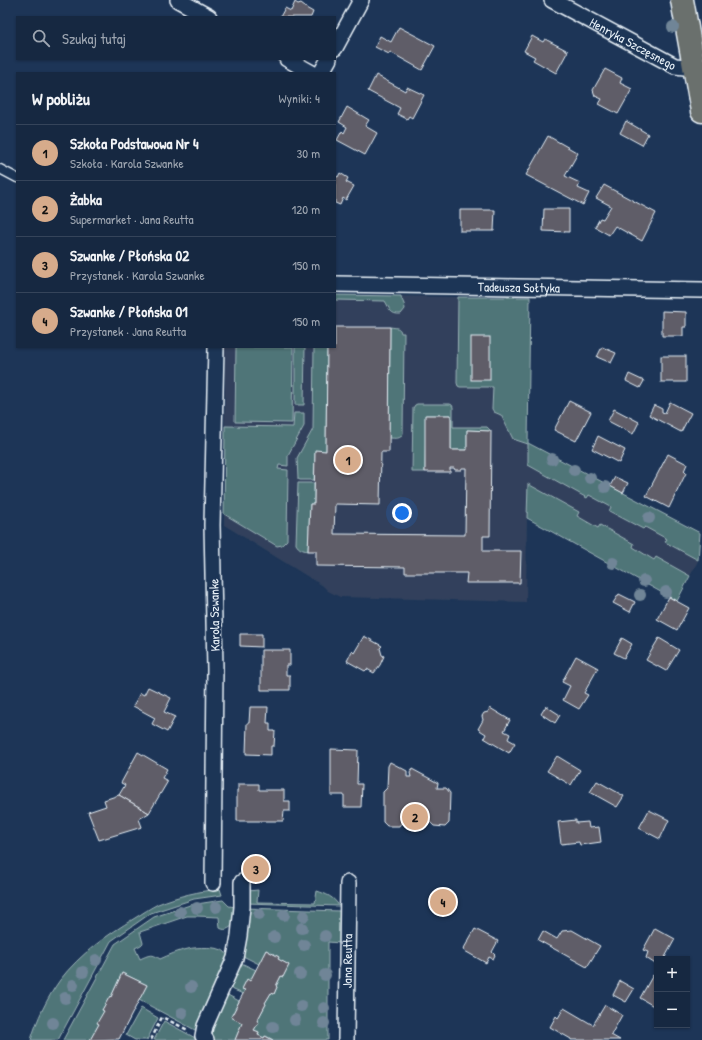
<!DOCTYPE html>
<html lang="pl">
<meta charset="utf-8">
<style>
:root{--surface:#162841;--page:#23344c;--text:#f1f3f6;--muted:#9ea6b1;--line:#35445a;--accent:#d6ab8b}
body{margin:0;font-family:"Patrick Hand",sans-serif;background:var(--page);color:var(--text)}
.controls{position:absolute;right:12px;bottom:12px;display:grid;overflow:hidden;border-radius:0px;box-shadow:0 1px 3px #0004}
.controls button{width:36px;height:36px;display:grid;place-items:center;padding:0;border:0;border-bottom:1px solid var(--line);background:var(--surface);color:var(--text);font:20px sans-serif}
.you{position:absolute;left:402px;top:513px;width:14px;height:14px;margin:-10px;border:3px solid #fff;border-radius:50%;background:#1a73e8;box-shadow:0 0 0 6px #1a73e833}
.badge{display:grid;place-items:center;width:26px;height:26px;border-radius:50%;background:var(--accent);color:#111;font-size:13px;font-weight:700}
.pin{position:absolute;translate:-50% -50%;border:2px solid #fff;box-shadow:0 1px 4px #0006}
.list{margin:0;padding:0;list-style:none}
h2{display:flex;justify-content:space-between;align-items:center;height:52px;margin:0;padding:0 16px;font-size:17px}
h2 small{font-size:13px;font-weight:400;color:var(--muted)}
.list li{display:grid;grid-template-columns:26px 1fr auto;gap:12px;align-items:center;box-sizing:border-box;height:56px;padding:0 16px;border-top:1px solid var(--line)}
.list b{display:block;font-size:15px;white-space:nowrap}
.list p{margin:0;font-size:13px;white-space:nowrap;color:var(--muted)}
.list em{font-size:13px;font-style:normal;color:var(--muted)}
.icon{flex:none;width:22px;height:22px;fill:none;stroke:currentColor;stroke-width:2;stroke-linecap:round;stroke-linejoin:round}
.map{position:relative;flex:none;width:702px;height:1040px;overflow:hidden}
.search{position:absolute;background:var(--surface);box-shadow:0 1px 3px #0004;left:16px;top:16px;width:320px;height:44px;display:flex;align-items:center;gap:10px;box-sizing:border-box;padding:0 14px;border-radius:0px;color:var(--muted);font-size:15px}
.panel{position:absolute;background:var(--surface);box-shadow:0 1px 3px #0004;left:16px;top:72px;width:320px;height:276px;border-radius:0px}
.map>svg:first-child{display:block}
.built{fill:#30415c}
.green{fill:#4f7578;stroke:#9cb3b8}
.building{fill:#5e5d68;stroke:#e8f1f8}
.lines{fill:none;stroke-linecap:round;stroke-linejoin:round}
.service-casing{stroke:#e8f1f8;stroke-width:11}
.minor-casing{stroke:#e8f1f8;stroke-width:18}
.primary-casing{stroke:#e8f1f8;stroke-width:25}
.path{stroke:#e8f1f8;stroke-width:2.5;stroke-dasharray:4 3;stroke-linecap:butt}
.service{stroke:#1d3557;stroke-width:8}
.minor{stroke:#1d3557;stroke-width:15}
.primary{stroke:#6b706d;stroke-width:22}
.tree{fill:#6f8597}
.labels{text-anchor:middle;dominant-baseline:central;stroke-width:4;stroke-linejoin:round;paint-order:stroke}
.street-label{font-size:13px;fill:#e8f1f8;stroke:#1d3557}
</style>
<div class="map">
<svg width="702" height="1040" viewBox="0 0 702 1040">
<rect width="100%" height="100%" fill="#1d3557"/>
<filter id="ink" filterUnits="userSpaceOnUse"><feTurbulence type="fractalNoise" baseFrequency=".025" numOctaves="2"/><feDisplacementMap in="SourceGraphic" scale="8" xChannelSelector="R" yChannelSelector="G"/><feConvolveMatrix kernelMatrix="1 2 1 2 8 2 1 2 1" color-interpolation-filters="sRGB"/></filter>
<g filter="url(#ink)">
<polygon class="built" points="335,295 458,297 530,297 528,443 700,533 698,561 677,601 527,518 526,602 340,597 328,591 323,586 224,525 225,347 335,347"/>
<g class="green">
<path d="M335,295L401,296C401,300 405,303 405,309L401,314C390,315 390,309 385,301L335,300Z"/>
<polygon points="458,297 530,297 528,443 700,533 698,560 665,542 667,539 645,527 643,529 609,511 611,507 589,495 587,498 528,465 528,444 513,439 501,415 494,412 492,409 493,387 460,387 458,386 457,383"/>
<path d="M390,327C396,328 400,327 401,333H404L403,433C401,440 395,438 389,438Z"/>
<polygon points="236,347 293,347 292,423 235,422"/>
<polygon points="295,347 305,347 304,405 295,405"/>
<polygon points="314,347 327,347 326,451 315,451 314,480 300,480 298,479 297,458 313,429"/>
<polygon points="417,404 450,404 452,405 453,407 453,427 487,427 491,431 467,430 467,450 451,450 451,415 426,415 425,472 412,472 413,408 415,405"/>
<polygon points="294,413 304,413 304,426 288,455 288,466 279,465 278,469 288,470 287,540 282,545 277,546 224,514 225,426 293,427"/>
<path d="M298,483H314V504H310L308,551C302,550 299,549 296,544Z"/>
<polygon points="528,484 579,512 577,516 598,528 600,525 634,544 633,547 654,560 656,557 690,576 677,601 527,518"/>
<path d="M220,889L222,895L194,899L151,913L111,941L58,1040H31C37,1019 47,998 60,980C80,954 107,935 135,918C143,913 150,908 158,904C178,896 199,891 220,889Z"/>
<path d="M258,890L257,902L315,903L317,891C326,894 334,897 339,906L246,903L248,891Z"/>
<path d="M223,900L229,906L236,907L235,923C231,927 226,932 220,928L219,917L196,916H187L140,932L143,943L141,945L135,948L140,959C149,955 152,953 160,959C169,955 178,951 188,949C195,947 220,946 225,952C228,955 228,960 228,964L195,1030L139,1000L147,985L122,973L111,997L110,996L102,1010L104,1011L98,1023L99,1024L90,1040H63L115,944L154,917L190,905Z"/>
<polygon points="245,908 340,911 340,943 328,942 328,1040 273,1040 266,1036 264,1038 258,1035 259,1032 254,1030 258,1022 257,1021 266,1004 265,1003 271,993 274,994 277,987 276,986 281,976 283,976 289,965 278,959 279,957 266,950 259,964 243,956"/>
<polygon points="239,962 256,970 250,981 247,980 242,989 245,990 243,994 227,987"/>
<polygon points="224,993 239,1001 231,1017 242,1023 235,1040 214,1040 212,1033 212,1023"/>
<polygon points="141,1008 158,1018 147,1040 135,1040 126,1035"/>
<polygon points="164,1021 199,1040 154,1040"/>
</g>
<g class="building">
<polygon points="295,2 298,4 301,3 305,6 306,8 313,12 311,17 280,17 285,8 291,11"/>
<polygon points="399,27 435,46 422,70 390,52 389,54 375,47 380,36 391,42"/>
<polygon points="532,36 543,42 545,39 568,51 556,73 533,60 535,57 524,51"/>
<polygon points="605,69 622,78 620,83 632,89 618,114 599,104 602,99 595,96 593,90"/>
<polygon points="376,75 405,91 407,87 424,95 412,118 409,116 407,119 397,114 400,108 368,91"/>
<polygon points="347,107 369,120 365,126 377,133 365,155 337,140 342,131 344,133 347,127 339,122"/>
<polygon points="626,121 648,134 642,145 620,133"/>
<polygon points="548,136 578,153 565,176 580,183 578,188 589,193 583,205 526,175"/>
<polygon points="340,173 348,178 346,182 354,186 346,200 343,198 340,205 335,203 335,176 338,177"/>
<polygon points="604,185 656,213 642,241 615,226 609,235 595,227 600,218 603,219 611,206 596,198"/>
<polygon points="544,209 569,209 569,232 543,231"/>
<polygon points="460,210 495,210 494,231 460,231"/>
<polygon points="662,311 686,312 686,327 683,327 683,336 662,336"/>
<polygon points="335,327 390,327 389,452 381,452 380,505 335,504 334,534 465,535 466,468 462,468 461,470 455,470 454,468 450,468 450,472 425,472 425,415 451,415 451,450 467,450 467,430 491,431 490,536 483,536 483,551 521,551 520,583 466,583 467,573 405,573 405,567 316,566 316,551 308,551 310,504 314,504 315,450 326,451 327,347 335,347"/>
<rect x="471" y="337" width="19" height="43"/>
<polygon points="602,347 616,353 611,363 597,357"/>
<rect x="661" y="356" width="25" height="26"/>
<polygon points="629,374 644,381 640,388 626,381"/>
<polygon points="569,401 591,412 576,441 554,430"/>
<polygon points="670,402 691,413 681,432 649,415 654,405 662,409 662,412 665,413"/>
<polygon points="614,409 639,422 633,434 608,421"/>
<polygon points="598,436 625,450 619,463 592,449"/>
<polygon points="668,454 687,464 684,471 686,473 669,508 646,496"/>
<polygon points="615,477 628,483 623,493 610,486"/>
<polygon points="619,594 635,602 630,612 613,603"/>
<polygon points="669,597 689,608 677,630 657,619"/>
<polygon points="240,634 262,634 262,647 240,646"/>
<polygon points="364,636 382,646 380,648 382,655 384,656 380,665 374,673 367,669 365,671 347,661 352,651 354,653"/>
<polygon points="622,638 632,644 624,658 614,653"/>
<polygon points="659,638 679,650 666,671 646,660"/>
<polygon points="261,650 290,650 290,665 286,665 286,675 290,675 290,690 261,690"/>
<polygon points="576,656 598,668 584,693 588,695 579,709 563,700 570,686 562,682"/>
<polygon points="148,687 171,698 164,712 175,717 167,732 152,724 155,718 133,706 140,693 144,695"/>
<polygon points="546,706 560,715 555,723 541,714"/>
<polygon points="250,707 268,707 267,723 270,723 270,731 275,731 274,746 271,746 271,755 246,754 247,723 249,723"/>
<polygon points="490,708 510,720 504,731 510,734 508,739 515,743 509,753 484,738 486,734 478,729 483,720 482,716 484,713 488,712"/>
<polygon points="331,749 358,750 357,784 362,784 361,807 344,807 344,795 331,795"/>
<polygon points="138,752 167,769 162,778 168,781 149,813 119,795 125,785 121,783"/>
<polygon points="557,756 580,770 571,785 547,771"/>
<polygon points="390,762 407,771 407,777 411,777 410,773 412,769 438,783 437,788 446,788 450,793 449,823 445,827 434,826 430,822 402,822 399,826 387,826 383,822 383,792 387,788 388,766"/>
<polygon points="597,781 624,796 617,807 590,792"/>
<polygon points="238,784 259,784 259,790 284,790 284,801 290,801 290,811 284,811 283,821 237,821 237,790 238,790"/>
<polygon points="119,795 149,813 139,819 142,827 99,840 88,812 106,806 104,800"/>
<polygon points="649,810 669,820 660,839 639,828"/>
<polygon points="576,820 576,823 588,822 589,828 599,827 601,842 580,845 579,842 561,844 558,822"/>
<polygon points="655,928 675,939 664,959 657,959 657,965 646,958 648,952 643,950"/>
<polygon points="475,929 498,941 492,952 495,955 493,959 489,957 486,963 463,950"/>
<polygon points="572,930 600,946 587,967 538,940 543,931 557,939 562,931"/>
<polygon points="266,950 279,957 278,959 289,965 283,977 281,976 276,986 277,987 274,994 271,993 265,1003 266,1004 257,1021 259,1022 254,1030 259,1032 258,1035 264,1038 265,1036 273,1040 235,1040 242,1023 231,1017 245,990 242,989 247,979 250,981"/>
<polygon points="122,973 147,985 119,1039 90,1040 99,1024 97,1023 104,1011 102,1010 110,996 111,997"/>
<polygon points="653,975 657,977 657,1008 640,998"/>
<polygon points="620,981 634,989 626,1002 613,995"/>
<polygon points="605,1005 622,1015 611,1035 620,1040 571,1040 571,1039 550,1027 556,1016 558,1018 564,1008 593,1025"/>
</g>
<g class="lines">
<g class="service-casing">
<polyline id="service" points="0,169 17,178"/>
</g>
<g class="minor-casing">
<g id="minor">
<polyline points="178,0 209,17"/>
<path id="s1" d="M552,0L675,66L694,68"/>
<polyline points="335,48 361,0"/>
<polyline points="287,59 312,73"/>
<polyline points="321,73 329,59"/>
<path id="s2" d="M335,284L702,290"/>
<polyline points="213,883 215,669 212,525 216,347"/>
<polyline points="206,1040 203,1036 205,1026 235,958 239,936 242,907 242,882"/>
<path id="s3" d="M346,1040L348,883"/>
</g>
</g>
<g class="primary-casing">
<polyline id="primary" points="682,0 702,111"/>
</g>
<polyline class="path" points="151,1040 162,1017 188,1030"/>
<use href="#service" class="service"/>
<use href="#minor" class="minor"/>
<use href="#primary" class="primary"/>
</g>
<g class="tree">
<circle cx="673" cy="27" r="6"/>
<circle cx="552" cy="459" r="6"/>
<circle cx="574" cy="470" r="6"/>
<circle cx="590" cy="478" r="6"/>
<circle cx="605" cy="487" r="6"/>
<circle cx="649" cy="518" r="6"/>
<circle cx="613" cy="563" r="6"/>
<circle cx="644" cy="581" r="6"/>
<circle cx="666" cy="592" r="6"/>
<circle cx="640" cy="595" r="6"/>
<circle cx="216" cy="907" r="6"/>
<circle cx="197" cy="908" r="6"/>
<circle cx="180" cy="912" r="6"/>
<circle cx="259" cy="914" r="6"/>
<circle cx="284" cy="915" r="6"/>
<circle cx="304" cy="916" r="6"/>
<circle cx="302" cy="928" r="6"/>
<circle cx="325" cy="936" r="6"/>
<circle cx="274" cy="937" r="6"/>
<circle cx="304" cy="945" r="6"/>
<circle cx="96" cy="960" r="6"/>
<circle cx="83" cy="972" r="6"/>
<circle cx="300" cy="974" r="6"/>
<circle cx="325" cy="975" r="6"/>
<circle cx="73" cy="985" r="6"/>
<circle cx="191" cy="987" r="6"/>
<circle cx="65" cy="998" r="6"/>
<circle cx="301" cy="1006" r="6"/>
<circle cx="324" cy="1008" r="6"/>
<circle cx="182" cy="1013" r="6"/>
<circle cx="295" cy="1020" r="6"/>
<circle cx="53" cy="1023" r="6"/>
<circle cx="324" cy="1023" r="6"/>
<circle cx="273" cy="1027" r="6"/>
</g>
</g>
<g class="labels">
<g class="street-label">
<text stroke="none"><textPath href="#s1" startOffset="92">Henryka Szczęsnego</textPath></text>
<text stroke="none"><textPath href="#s2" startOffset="184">Tadeusza Sołtyka</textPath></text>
<text transform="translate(214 615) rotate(-91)">Karola Szwanke</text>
<text stroke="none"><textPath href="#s3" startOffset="79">Jana Reutta</textPath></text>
</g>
</g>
</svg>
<div class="controls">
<button>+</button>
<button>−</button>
</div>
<div class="you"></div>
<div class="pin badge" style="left:348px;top:460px">1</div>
<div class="pin badge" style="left:415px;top:817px">2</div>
<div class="pin badge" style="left:256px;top:869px">3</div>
<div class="pin badge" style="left:443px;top:902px">4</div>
<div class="search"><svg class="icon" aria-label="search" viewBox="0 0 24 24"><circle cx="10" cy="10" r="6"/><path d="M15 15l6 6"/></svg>Szukaj tutaj</div>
<section class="panel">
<h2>W pobliżu<small>Wyniki: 4</small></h2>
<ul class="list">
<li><span class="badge">1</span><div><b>Szkoła Podstawowa Nr 4</b><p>Szkoła · Karola Szwanke</p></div><em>30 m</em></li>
<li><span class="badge">2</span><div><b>Żabka</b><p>Supermarket · Jana Reutta</p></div><em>120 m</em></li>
<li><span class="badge">3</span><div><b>Szwanke / Płońska 02</b><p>Przystanek · Karola Szwanke</p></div><em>150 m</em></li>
<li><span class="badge">4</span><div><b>Szwanke / Płońska 01</b><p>Przystanek · Jana Reutta</p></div><em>150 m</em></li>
</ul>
</section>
</div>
